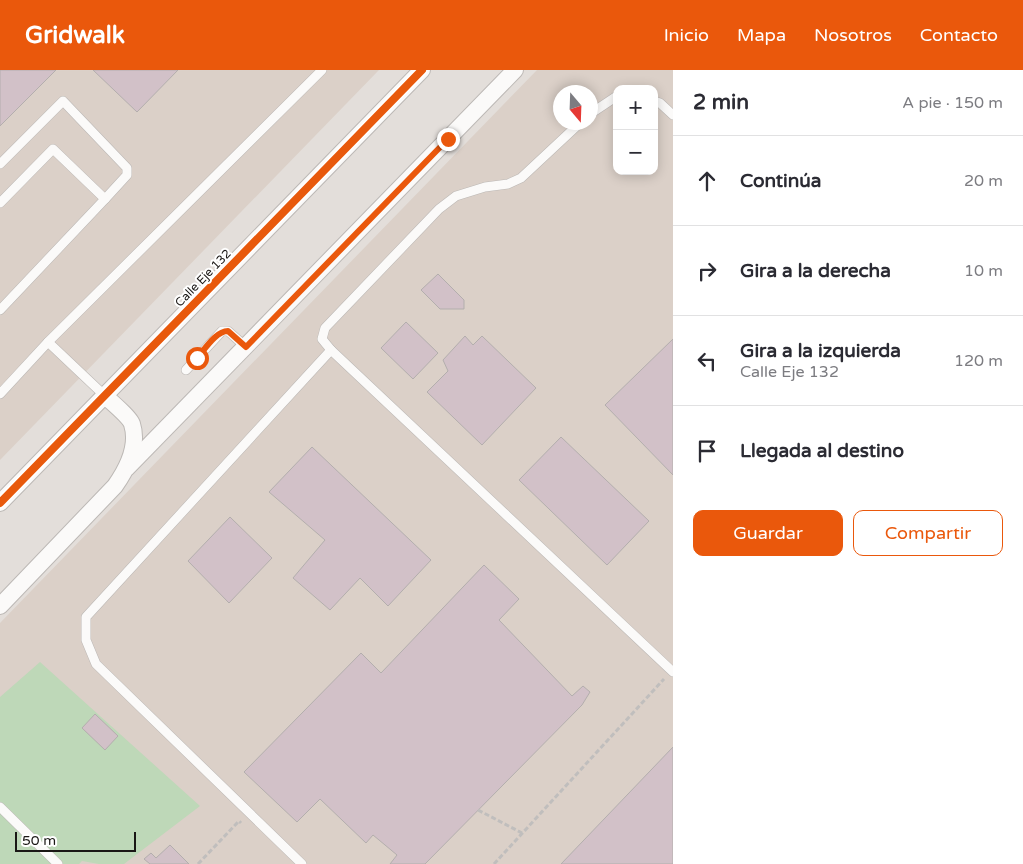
<!DOCTYPE html>
<html lang="es">
<meta charset="utf-8">
<style>
:root{--surface:#fff;--page:#f2f2f3;--text:#2b2b33;--muted:#7c7c81;--line:#e1e1e2;--accent:#ea580c}
body{margin:0;font-family:"Varela Round",sans-serif;background:var(--page);color:var(--text)}
.controls{position:absolute;right:15px;top:15px;display:grid;overflow:hidden;border-radius:10px;box-shadow:0 2px 12px #0003}
.controls button{width:45px;height:45px;display:grid;place-items:center;padding:0;border:0;border-bottom:1px solid var(--line);background:var(--surface);color:var(--text);font:25px sans-serif}
.compass{position:absolute;left:553px;top:15px;width:45px;height:45px;border-radius:50%;background:var(--surface);box-shadow:0 2px 12px #0003;rotate:161deg}
.scale{position:absolute;left:15px;bottom:12px;width:121px;box-sizing:border-box;padding-left:5px;border:2px solid #1a1715;border-top:0;font-size:14px;line-height:18px;white-space:nowrap;color:#1a1715;-webkit-text-stroke:4px #fff;paint-order:stroke}
.stop{position:absolute;width:15px;height:15px;margin:-11px;border:4px solid #ea580c;border-radius:50%;background:#fff}
.stop.end{background:#ea580c;border-color:#fff;box-shadow:0 1px 5px #0008}
.list{margin:0;padding:0;list-style:none}
h2{display:flex;justify-content:space-between;align-items:center;height:65px;margin:0;padding:0 20px;font-size:21px}
h2 small{font-size:16px;font-weight:400;color:var(--muted)}
.list li{display:grid;grid-template-columns:32px 1fr auto;gap:15px;align-items:center;box-sizing:border-box;height:90px;padding:0 20px;border-top:1px solid var(--line)}
.list b{display:block;font-size:19px;white-space:nowrap}
.list p{margin:0;font-size:16px;white-space:nowrap;color:var(--muted)}
.list em{font-size:16px;font-style:normal;color:var(--muted)}
.actions{display:flex;gap:10px;padding:15px 20px}
.actions a{flex:1;padding:11px 0;border:1px solid var(--accent);border-radius:10px;text-align:center;font-size:18px;color:var(--accent)}
.actions .main{background:var(--accent);color:#fff}
.icon{flex:none;width:28px;height:28px;fill:none;stroke:currentColor;stroke-width:2;stroke-linecap:round;stroke-linejoin:round}
.map{position:relative;flex:none;width:673px;height:794px;overflow:hidden}
header{display:flex;align-items:center;gap:30px;box-sizing:border-box;height:70px;padding:0 25px;background:var(--accent);color:#fff}
header strong{font-size:24px}
nav{display:flex;gap:28px;margin-inline-start:auto;font-size:18px}
main{display:flex}
aside{flex:1;background:var(--surface)}
.map>svg:first-child{display:block}
.built{fill:#dbd0c8;fill-rule:evenodd}
.green{fill:#bed8b8}
.building{fill:#d2c1c8;stroke:#b3aead}
.lines{fill:none;stroke-linecap:round;stroke-linejoin:round}
.lane-casing{stroke:#bcb8b5;stroke-width:10}
.street-casing{stroke:#bcb8b5;stroke-width:18}
.path{stroke:#c0bebd;stroke-width:3;stroke-dasharray:5 2.5;stroke-linecap:butt}
.lane{stroke:#fbfaf9;stroke-width:9}
.street{stroke:#fbfaf9;stroke-width:16}
.cycleway-casing{stroke:#fff;stroke-width:11}
.cycleway{stroke:#e8590c;stroke-width:8}
.route{stroke:#ea580c;stroke-width:6}
.labels{text-anchor:middle;dominant-baseline:central;stroke-width:4;stroke-linejoin:round;paint-order:stroke}
.street-label{font-size:12px;fill:#1a1715;stroke:#fff}
</style>
<header>
<strong>Gridwalk</strong>
<nav><a>Inicio</a><a>Mapa</a><a>Nosotros</a><a>Contacto</a></nav>
</header>
<main>
<div class="map">
<svg width="673" height="794" viewBox="0 0 673 794">
<rect width="100%" height="100%" fill="#e3deda"/>
<g class="built">
<polygon points="0,0 379,0 0,390"/>
<path d="M537,0H673V794H0V553ZM617,19H654V101H617ZM560,22H590V52H560Z"/>
</g>
<polygon class="green" points="40,592 200,736 124,794 99,794 82,791 79,794 0,794 0,627"/>
<g class="building">
<polygon points="0,0 56,0 0,56"/>
<polygon points="93,0 178,0 137,42"/>
<polygon points="438,204 464,230 464,239 440,239 421,220"/>
<polygon points="406,252 438,283 413,309 381,278"/>
<polygon points="465,266 473,275 482,266 536,318 482,375 427,322 448,301 443,290"/>
<polygon points="673,269 673,405 605,335"/>
<polygon points="561,367 649,451 607,495 519,410"/>
<polygon points="312,377 431,490 388,536 360,508 330,540 293,508 325,470 269,422"/>
<polygon points="230,447 272,488 229,533 188,491"/>
<polygon points="484,495 519,529 499,550 572,626 583,616 590,622 582,635 425,794 390,794 397,785 373,765 366,773 320,729 297,752 244,702 361,583 381,603"/>
<polygon points="95,644 118,666 105,680 82,658"/>
<polygon points="673,677 673,794 561,794"/>
<polygon points="170,775 189,794 150,794 144,789 151,783 156,788"/>
</g>
<g class="lines">
<g class="lane-casing">
<g id="lane">
<polyline points="654,31 660,33 673,45"/>
<polyline points="590,44 617,26"/>
<polyline points="0,94 63,31 127,98 127,105 105,129"/>
<polyline points="0,133 53,79 105,129 0,240"/>
<polyline points="48,272 322,0"/>
<polyline points="331,280 322,269 325,258 439,139 456,126 485,117 508,114 521,108 581,52"/>
<polyline points="186,300 222,261 228,261 246,277"/>
<polyline points="0,324 48,272 104,325"/>
<polyline points="0,737 58,794"/>
<polyline points="302,794 96,594 86,570 86,547 331,280 673,602"/>
</g>
</g>
<g class="street-casing">
<g id="street">
<polyline points="127,398 515,0"/>
<polyline points="0,433 422,0"/>
<path d="M0,536L115,416C127,399 139,376 132,354C129,346 111,332 104,325"/>
</g>
</g>
<g class="path">
<polyline points="478,740 522,763"/>
<polyline points="198,794 239,751 241,753"/>
<polyline points="494,794 664,609"/>
</g>
<use href="#lane" class="lane"/>
<use href="#street" class="street"/>
<g class="cycleway-casing">
<polyline id="cycleway" points="0,433 422,0"/>
</g>
<use href="#cycleway" class="cycleway"/>
</g>
<g class="lines">
<path class="route" d="M197,288C205,279 216,261 228,261L246,277L448,69"/>
</g>
<g class="labels">
<g class="street-label">
<text transform="translate(203 208) rotate(-46)">Calle Eje 132</text>
</g>
</g>
</svg>
<div class="controls">
<button>+</button>
<button>−</button>
</div>
<svg class="compass" viewBox="-18 -18 36 36"><path d="M0-13l5 13h-10z" fill="#e53935"/><path d="M0 13l5-13h-10z" fill="#7c7c81"/></svg>
<div class="scale">50 m</div>
<div class="stop" style="left:197px;top:288px"></div>
<div class="stop end" style="left:448px;top:69px"></div>
</div>
<aside>
<h2>2 min<small>A pie · 150 m</small></h2>
<ul class="list">
<li><svg class="icon" aria-label="ahead" viewBox="0 0 24 24"><path d="M12 20V5M6 11l6-6 6 6"/></svg><div><b>Continúa</b></div><em>20 m</em></li>
<li><svg class="icon" aria-label="right" viewBox="0 0 24 24"><path d="M7 20v-9h11M14 6l5 5-5 5"/></svg><div><b>Gira a la derecha</b></div><em>10 m</em></li>
<li><svg class="icon" aria-label="left" viewBox="0 0 24 24"><path d="M17 20v-9H6M10 6l-5 5 5 5"/></svg><div><b>Gira a la izquierda</b><p>Calle Eje 132</p></div><em>120 m</em></li>
<li><svg class="icon" aria-label="arrive" viewBox="0 0 24 24"><path d="M6 21V4h12l-3 4 3 4H6"/></svg><div><b>Llegada al destino</b></div></li>
</ul>
<div class="actions"><a class="main">Guardar</a><a>Compartir</a></div>
</aside>
</main>
